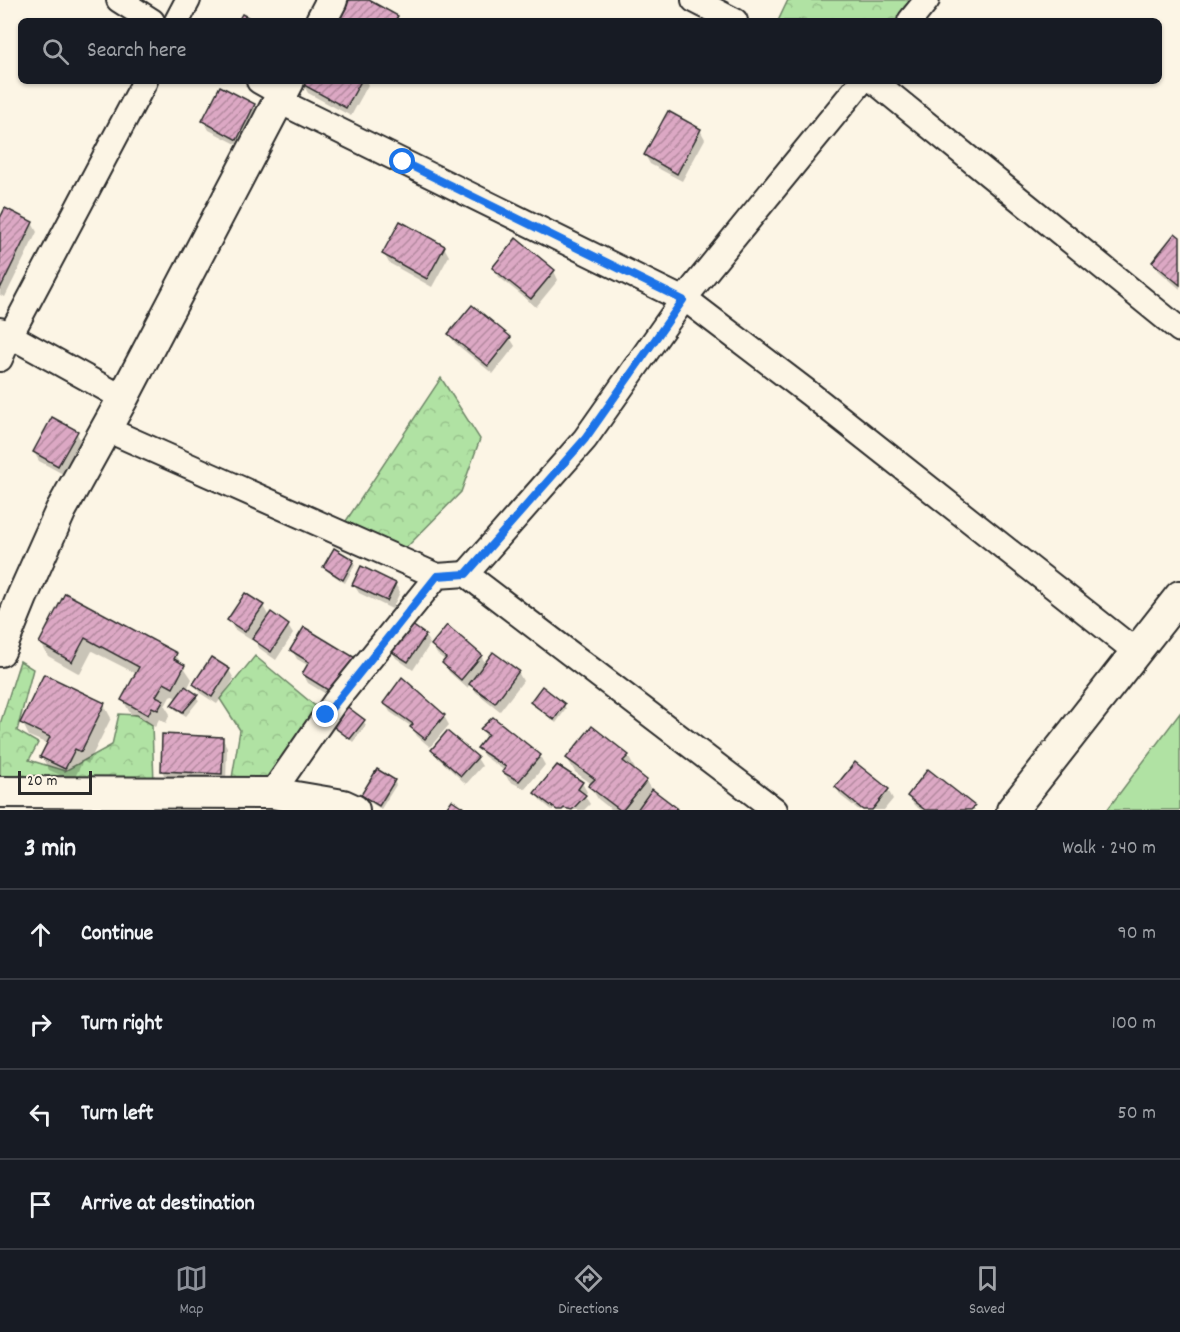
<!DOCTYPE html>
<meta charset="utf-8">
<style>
:root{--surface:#171b24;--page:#20242c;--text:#f1f3f6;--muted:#9ea1a6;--line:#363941;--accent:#8c9099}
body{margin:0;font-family:Dekko,sans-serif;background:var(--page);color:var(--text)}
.scale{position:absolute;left:18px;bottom:15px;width:74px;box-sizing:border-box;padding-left:6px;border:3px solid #2b2b2b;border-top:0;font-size:16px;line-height:21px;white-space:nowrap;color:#2b2b2b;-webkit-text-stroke:4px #fcf5e5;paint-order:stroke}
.stop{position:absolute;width:18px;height:18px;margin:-14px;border:4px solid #1a73e8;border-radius:50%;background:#fff}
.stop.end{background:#1a73e8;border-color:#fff;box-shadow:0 2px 6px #0008}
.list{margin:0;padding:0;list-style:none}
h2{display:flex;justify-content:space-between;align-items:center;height:78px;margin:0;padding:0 24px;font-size:26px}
h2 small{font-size:20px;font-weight:400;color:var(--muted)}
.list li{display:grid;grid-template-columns:39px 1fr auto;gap:18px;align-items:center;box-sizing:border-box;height:90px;padding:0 24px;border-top:2px solid var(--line)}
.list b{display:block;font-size:22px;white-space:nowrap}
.list em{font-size:20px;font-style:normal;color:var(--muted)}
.icon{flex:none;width:33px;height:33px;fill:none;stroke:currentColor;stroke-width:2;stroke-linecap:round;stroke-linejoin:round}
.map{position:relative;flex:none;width:1180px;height:810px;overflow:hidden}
.search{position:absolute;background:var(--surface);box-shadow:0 2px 4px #0004;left:18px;right:18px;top:18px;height:66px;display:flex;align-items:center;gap:15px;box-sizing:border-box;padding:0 21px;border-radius:9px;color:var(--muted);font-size:22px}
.sheet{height:438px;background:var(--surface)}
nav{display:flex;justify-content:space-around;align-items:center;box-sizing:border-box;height:84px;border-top:2px solid var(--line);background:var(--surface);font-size:16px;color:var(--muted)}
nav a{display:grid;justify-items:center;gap:3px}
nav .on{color:var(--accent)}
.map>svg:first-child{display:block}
.forest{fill:url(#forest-crowns);stroke:#6e8667;stroke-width:1.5}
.park{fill:#b0e2a3;stroke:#6e8667;stroke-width:1.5}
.shadow{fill:#0003}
.building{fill:url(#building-hatch);stroke:#2b2b2b;stroke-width:1.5}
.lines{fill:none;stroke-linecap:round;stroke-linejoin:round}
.minor-casing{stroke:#2b2b2b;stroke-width:28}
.tertiary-casing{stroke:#2b2b2b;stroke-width:34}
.minor{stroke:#fcf5e5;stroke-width:24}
.tertiary{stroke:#fcf5e5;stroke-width:30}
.route{stroke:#1a73e8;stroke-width:8}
</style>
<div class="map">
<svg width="1180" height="810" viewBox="0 0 1180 810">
<defs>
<pattern id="forest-crowns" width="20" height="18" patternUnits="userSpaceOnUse" patternTransform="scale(1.5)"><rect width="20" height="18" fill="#b0e2a3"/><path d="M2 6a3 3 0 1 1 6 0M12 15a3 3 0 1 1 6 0" fill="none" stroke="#98c28c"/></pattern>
<pattern id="building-hatch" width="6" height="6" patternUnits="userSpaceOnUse" patternTransform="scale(1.5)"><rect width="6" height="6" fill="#dca8c4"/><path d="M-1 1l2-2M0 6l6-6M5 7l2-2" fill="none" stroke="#b3899f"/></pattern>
</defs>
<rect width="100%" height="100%" fill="#fcf5e5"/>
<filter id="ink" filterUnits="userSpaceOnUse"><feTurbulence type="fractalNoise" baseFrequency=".0167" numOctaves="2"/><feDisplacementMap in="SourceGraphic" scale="12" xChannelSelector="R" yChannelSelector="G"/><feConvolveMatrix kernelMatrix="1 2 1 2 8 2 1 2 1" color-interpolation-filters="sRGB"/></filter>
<g filter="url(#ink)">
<g class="forest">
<polygon points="788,0 927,0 910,21 778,21"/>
<polygon points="441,378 480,439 461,492 406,548 338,533"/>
<polygon points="255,656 326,715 272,793 231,784 240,730 220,699"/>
<polygon points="20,661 33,669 17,731 38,743 29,760 65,771 112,745 119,714 137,715 152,725 154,784 0,791 0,724"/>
</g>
<polygon class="park" points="1180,713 1180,810 1107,810"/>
<g class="shadow">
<polygon points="305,81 366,81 368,85 351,116 308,93 303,84"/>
<polygon points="221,88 254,106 259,114 242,147 209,130 204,121"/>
<polygon points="700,130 705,139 682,181 650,164 645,155"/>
<polygon points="0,221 32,223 37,232 5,297 0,295"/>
<polygon points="1180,239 1180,289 1159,271 1154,263"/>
<polygon points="444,247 449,256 432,287 389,263 384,254"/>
<polygon points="494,268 554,271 558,280 536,307 499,277"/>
<polygon points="450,335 510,338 515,346 493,374 455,343"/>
<polygon points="76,432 81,441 63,474 39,461 34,452"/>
<polygon points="353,561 355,565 345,583 327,571 324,567"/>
<polygon points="395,584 400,592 392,609 359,593 354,585"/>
<polygon points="66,595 175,654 192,679 187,689 199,700 186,716 175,709 173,705 178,699 171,695 165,706 170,714 166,723 159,719 155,727 130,713 123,700 137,674 92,651 80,674 48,656 41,643"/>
<polygon points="263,606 269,617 288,626 293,634 276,660 259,648 253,637 251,640 234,629 229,620"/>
<polygon points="447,628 481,656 486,664 518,672 523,681 500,711 476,692 471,683 467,688 449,672 444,663 446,661 437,654 432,645"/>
<polygon points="425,636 430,644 413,670 396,658 391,650"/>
<polygon points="292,650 361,669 341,703 308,683 303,674 309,666 297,659"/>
<polygon points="229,670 234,679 217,704 200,693 195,684"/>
<polygon points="402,680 444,716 449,725 430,747 417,736 412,727 390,712 385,703"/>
<polygon points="532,702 564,705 566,709 556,723"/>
<polygon points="104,705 111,718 88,764 83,761 73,781 49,770 42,757 48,744 29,736 22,722"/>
<polygon points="493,719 540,756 545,765 525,789 509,781 504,772 505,771 484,756 479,748 487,738 482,729"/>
<polygon points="363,721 366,725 353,742 332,724"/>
<polygon points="222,738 227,747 226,782 167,780 162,771"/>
<polygon points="433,750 477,758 482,766 466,784 438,758"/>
<polygon points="628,756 635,769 633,771 646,781 652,791 677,810 612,810 598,799 590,786 592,784 575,772 567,758"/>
<polygon points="394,781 396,785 381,809 365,799 362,795"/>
<polygon points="582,783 587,792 584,795 590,804 584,810 552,810 541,801 536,793"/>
<polygon points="836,787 888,790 893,799 884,810 859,810 841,796"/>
<polygon points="909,796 973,807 975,810 921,810 914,805"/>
</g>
<g class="building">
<polygon points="349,0 369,0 398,16 395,21 338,21"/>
<polygon points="242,14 255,21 238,21"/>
<polygon points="303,81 361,81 346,108 302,84"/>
<polygon points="220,86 255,104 237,140 202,121"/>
<polygon points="668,111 701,129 677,174 644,155"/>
<polygon points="5,208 33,222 0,289 0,218"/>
<polygon points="400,221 445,246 427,279 382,254"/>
<polygon points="1175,233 1180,237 1180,285 1152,262"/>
<polygon points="516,238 555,270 531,299 492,268"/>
<polygon points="472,305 511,337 488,366 448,334"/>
<polygon points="52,417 78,431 58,466 33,452"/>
<polygon points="334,548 354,560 343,580 323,567"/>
<polygon points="361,566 396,583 387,601 352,585"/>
<polygon points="65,593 177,653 174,659 185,665 173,688 164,683 156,696 164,700 158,710 152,707 148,715 121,700 139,667 85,638 72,662 39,643"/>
<polygon points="245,593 264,605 245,632 227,620"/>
<polygon points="271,612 289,625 271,652 252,639"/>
<polygon points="408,622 426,635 408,662 389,650"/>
<polygon points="447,625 482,655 461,680 442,663 446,658 431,645"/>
<polygon points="304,627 357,659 336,695 302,674 309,662 290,650"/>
<polygon points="493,652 519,671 495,703 469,684"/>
<polygon points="211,657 230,669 212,697 193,684"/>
<polygon points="44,674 105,703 81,752 75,749 65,769 40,757 50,737 20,723"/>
<polygon points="402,677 445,715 425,739 410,727 413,724 383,703"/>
<polygon points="185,686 198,695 183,712 171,705"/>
<polygon points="542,686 565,704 554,720 530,702"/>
<polygon points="345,705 365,720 350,739 330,724"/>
<polygon points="493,717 541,755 519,781 502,772 506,767 477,748 488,734 480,729"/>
<polygon points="592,726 629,755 623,761 647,780 623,810 620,810 588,786 595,779 566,758"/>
<polygon points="447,731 478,757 461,776 431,750"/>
<polygon points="162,734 223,737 222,774 161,771"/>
<polygon points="855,762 889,789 872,810 863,810 835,787"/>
<polygon points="557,765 583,782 578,789 586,795 572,810 564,808 562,810 557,810 534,793"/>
<polygon points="377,769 395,780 379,806 361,795"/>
<polygon points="928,769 975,806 971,810 925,810 907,796"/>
<polygon points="652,789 677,808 676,810 637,810"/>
<polygon points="452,800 467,810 445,810"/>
</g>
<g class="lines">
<g class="minor-casing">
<g id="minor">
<polyline points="119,0 152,21"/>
<polyline points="694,0 735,21"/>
<polyline points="177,21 188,0"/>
<polyline points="910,21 927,0"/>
<polyline points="259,81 282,94"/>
<polyline points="874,81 1180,330"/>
<polyline points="279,101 692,304 810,394 1135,651"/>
<polyline points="0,330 123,398"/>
<polyline points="0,359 10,336 145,81"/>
<polyline points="106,429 437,576 466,574"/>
<polyline points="272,793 335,702 437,576"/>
<polyline points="775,810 466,574 585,439 683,300 862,81"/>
</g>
</g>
<g class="tertiary-casing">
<g id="tertiary">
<polyline points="321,21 332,0"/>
<polyline points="0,651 22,597 61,510 123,398 289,81"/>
<polyline points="0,792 272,793 343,805 354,810"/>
<polyline points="1012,810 1180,596"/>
</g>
</g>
<use href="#minor" class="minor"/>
<use href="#tertiary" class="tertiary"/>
</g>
</g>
<g class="lines" filter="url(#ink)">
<polyline class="route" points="326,715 437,576 466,574 585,439 683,300 403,162"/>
</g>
</svg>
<div class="scale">20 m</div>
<div class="stop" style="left:403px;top:162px"></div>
<div class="stop end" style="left:326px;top:715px"></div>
<div class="search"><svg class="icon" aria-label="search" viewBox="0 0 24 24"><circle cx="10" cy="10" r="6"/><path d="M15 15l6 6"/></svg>Search here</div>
</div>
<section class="sheet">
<h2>3 min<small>Walk · 240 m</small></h2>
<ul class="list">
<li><svg class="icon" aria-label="ahead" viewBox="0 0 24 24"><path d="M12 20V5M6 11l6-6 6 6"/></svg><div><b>Continue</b></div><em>90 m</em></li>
<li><svg class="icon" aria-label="right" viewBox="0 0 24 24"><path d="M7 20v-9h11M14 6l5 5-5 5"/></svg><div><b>Turn right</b></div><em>100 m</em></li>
<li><svg class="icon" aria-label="left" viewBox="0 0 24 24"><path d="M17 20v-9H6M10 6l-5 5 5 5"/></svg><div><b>Turn left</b></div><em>50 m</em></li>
<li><svg class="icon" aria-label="arrive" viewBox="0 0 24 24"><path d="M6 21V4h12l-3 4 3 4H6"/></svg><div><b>Arrive at destination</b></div></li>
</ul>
</section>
<nav>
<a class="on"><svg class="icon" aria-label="map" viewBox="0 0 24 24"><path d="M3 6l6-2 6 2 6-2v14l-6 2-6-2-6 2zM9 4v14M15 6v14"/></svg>Map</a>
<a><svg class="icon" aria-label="directions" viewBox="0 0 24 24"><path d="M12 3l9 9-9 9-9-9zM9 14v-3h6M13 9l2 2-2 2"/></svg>Directions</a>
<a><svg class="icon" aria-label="saved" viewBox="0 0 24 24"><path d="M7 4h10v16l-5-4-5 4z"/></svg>Saved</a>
</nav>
